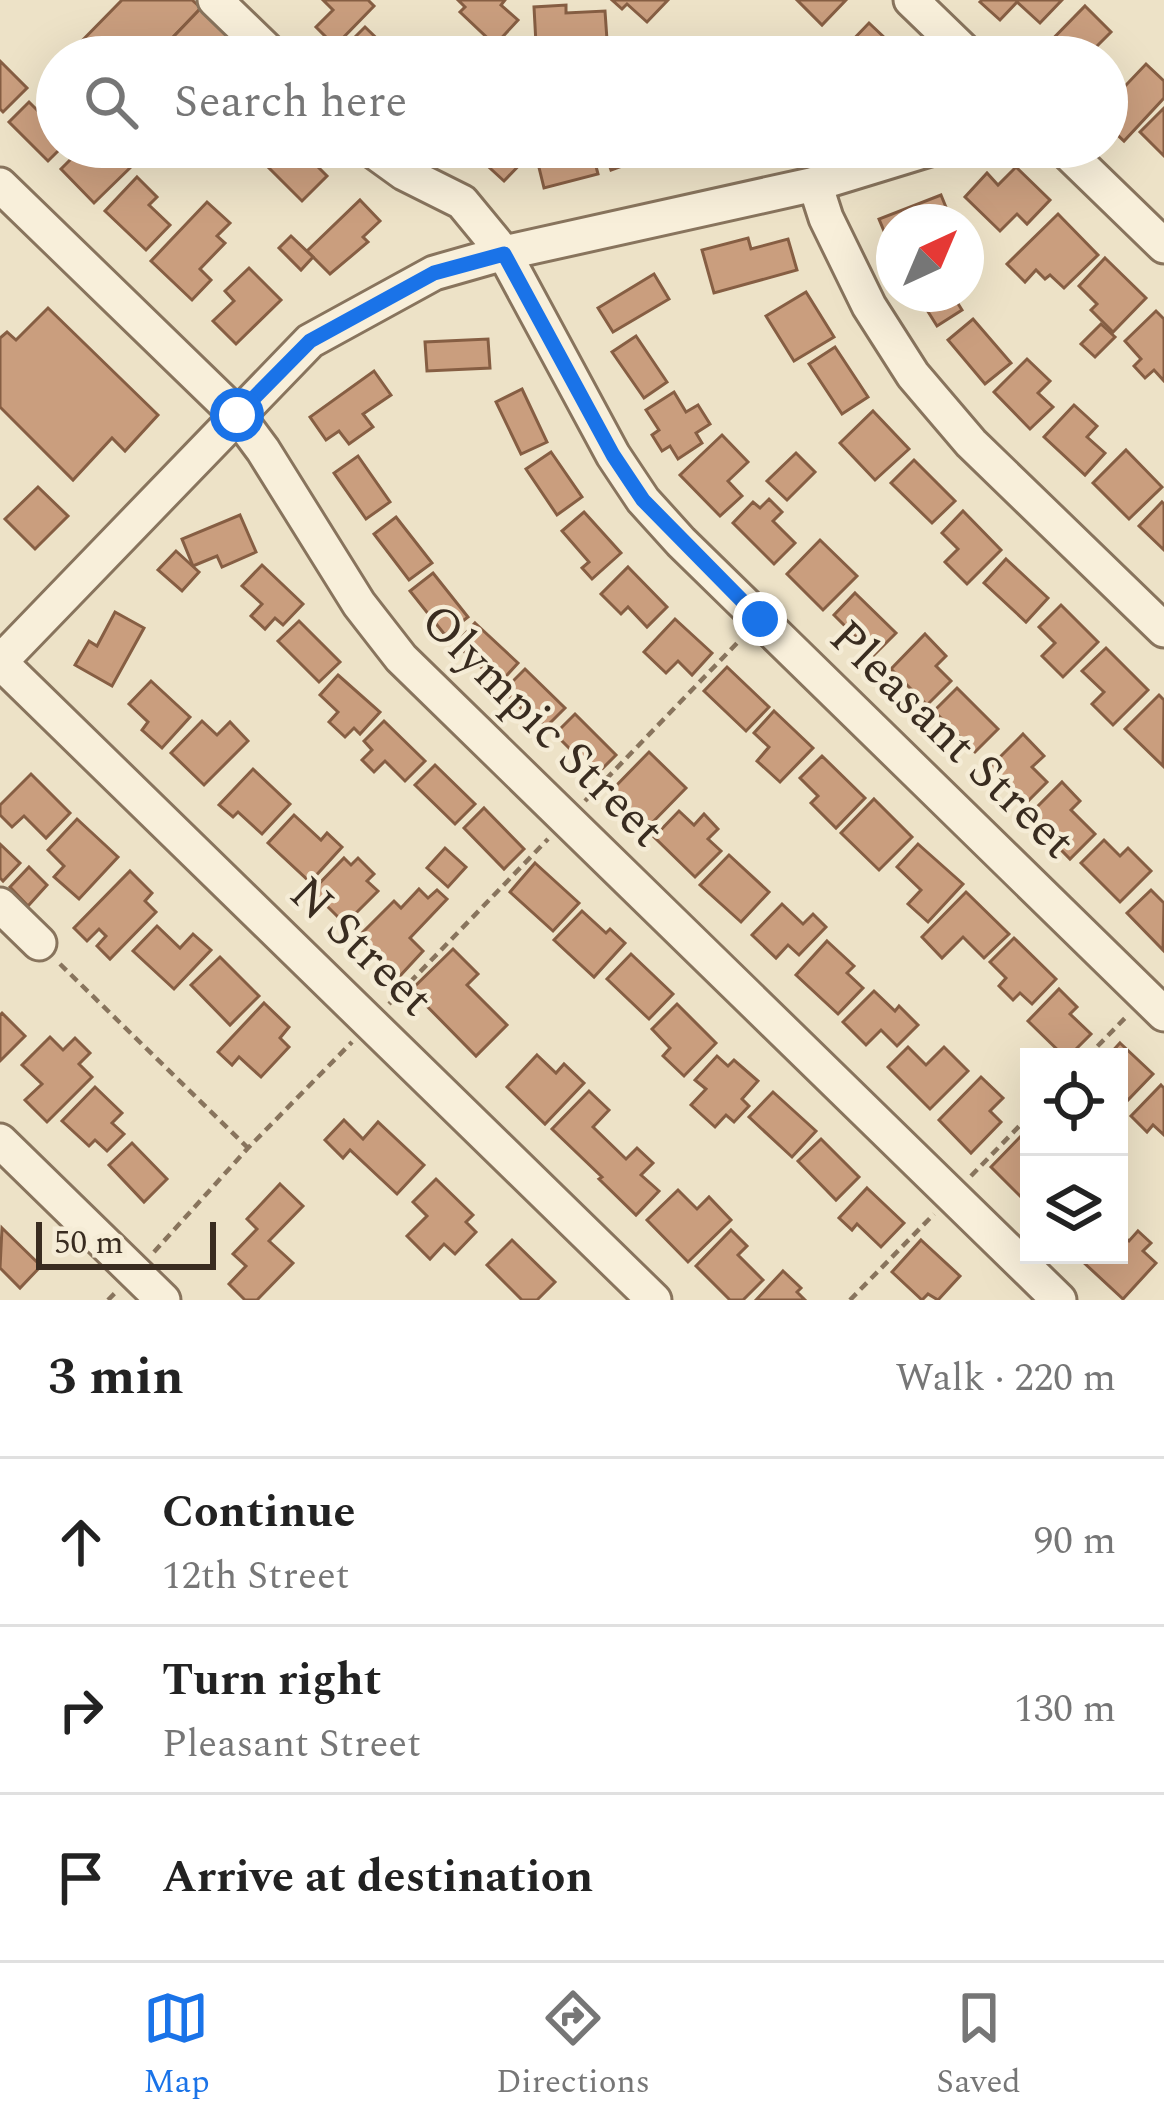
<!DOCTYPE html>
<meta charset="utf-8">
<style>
:root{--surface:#fff;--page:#f2f2f2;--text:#222;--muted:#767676;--line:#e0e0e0;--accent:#1a73e8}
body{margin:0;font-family:Spectral,serif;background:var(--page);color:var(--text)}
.controls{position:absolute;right:36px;bottom:36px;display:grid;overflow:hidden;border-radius:0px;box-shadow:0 12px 48px #0002}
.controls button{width:108px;height:108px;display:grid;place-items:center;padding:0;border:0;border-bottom:3px solid var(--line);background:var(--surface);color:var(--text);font:60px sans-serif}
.compass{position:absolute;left:876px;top:204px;width:108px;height:108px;border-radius:50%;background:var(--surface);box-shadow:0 12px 48px #0002;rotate:44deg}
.scale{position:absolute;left:36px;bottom:30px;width:180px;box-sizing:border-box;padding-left:12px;border:6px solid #392c20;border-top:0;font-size:33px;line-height:42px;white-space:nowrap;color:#392c20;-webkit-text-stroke:9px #f5ecd6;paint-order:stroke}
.stop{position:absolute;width:36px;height:36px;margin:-27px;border:9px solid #1a73e8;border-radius:50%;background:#fff}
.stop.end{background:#1a73e8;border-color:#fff;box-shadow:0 3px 12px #0008}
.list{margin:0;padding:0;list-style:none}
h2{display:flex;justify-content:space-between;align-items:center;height:156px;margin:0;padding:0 48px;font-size:51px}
h2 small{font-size:39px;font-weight:400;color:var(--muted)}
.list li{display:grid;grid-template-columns:78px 1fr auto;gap:36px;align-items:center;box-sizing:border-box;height:168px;padding:0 48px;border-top:3px solid var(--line)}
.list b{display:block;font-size:45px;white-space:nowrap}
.list p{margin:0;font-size:39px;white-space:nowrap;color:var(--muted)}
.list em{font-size:39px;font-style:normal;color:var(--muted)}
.icon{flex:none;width:66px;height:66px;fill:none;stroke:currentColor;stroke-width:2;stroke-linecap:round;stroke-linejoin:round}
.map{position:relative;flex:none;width:1164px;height:1300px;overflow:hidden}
.search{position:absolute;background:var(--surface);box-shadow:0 12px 48px #0002;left:36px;right:36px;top:36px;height:132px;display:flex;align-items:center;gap:30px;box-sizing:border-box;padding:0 42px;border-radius:66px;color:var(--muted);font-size:45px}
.sheet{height:660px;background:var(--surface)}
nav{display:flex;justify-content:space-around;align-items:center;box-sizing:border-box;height:168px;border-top:3px solid var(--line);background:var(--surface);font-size:33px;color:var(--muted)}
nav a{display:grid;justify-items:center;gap:6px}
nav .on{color:var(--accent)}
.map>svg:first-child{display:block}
.building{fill:#ca9e7e;stroke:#865e43;stroke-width:3}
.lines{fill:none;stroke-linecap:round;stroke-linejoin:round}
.minor-casing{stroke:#88745d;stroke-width:39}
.path{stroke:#88745d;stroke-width:4.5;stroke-dasharray:9 6;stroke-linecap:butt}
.minor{stroke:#f8efda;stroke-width:33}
.route{stroke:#1a73e8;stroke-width:15}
.labels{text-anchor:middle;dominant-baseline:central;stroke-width:9;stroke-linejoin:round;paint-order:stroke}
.street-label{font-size:48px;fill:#392c20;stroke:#f5ecd6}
</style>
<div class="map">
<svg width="1164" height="1300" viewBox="0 0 1164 1300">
<rect width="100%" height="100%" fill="#ede2c7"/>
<g class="building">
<polygon points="122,0 192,0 201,8 154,57 76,57 71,52"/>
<polygon points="323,0 368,0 374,6 335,46 316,27 333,10"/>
<polygon points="458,0 505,0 501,5 518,20 495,45 460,12 465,7"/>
<polygon points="612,0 668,0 647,22 627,4 622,9"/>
<polygon points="797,0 846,0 822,25"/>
<polygon points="982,0 1062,0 1040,23 1017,2 1000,20 980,2"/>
<polygon points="566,5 566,13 605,11 607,40 589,41 590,51 567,52 567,42 536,44 534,7"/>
<polygon points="1085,6 1111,32 1086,57 1039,57 1037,55"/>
<polygon points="201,8 248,54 246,57 154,57"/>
<polygon points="869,23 905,57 859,57 847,46"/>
<polygon points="365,27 396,57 345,57 340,52"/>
<polygon points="0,61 27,88 3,112 0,109"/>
<polygon points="1146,64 1164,81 1164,98 1124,141 1107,125 1107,105"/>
<polygon points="29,102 45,118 57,106 57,147 62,147 48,161 9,122"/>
<polygon points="1164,108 1164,156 1140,132"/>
<polygon points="83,147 96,158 107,147 118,147 134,164 94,203 61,169"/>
<polygon points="276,147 298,147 327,176 302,201 262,161"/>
<polygon points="467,147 516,147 527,157 504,181"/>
<polygon points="534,147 548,147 550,153 572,147 591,147 598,174 544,188"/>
<polygon points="603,147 665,147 666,150 611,170"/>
<polygon points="1016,167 1050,200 1027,224 1017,214 1000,231 965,197 987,173 998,185"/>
<polygon points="137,177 157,197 149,205 170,225 146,250 105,211"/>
<polygon points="941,195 952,222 894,222 894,246 891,248 879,219"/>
<polygon points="360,200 380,221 363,237 368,242 330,274 307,251"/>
<polygon points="207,202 230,223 217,236 225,243 200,269 211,280 192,300 151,261"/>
<polygon points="1058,214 1098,255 1064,288 1050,275 1045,279 1036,270 1025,282 1007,264"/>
<polygon points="291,236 313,257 301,270 279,248"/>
<polygon points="748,238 751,249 788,239 797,270 714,293 702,250"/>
<polygon points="1105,258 1146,298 1113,332 1091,310 1097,304 1079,286"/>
<polygon points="249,268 281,300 236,344 213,321 234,301 225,291"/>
<polygon points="654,274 669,299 613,332 598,308"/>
<polygon points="806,292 834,337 794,361 766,316"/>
<polygon points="917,294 952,294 962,310 937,326"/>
<polygon points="48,308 158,415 125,451 112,438 73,480 0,407 0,338 7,332 16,340"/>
<polygon points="1156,311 1164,319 1164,381 1154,370 1145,378 1134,366 1141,359 1125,341"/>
<polygon points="973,319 1011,363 985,384 948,340"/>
<polygon points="1101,324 1115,337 1095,357 1081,344"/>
<polygon points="636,336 667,382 644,398 612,352"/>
<polygon points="488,339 490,368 427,371 425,342"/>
<polygon points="835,347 868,397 842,414 809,364"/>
<polygon points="1027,359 1050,381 1038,393 1053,407 1030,429 994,392"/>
<polygon points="374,371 391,395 363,414 373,427 349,444 339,431 326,440 310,417"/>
<polygon points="522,389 547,442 521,454 496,402"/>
<polygon points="674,392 686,412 698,405 710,424 696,433 702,443 678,459 670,446 662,451 652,435 659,430 646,410"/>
<polygon points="1074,405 1097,426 1087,437 1105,453 1085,475 1044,437"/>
<polygon points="873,411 909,449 875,480 840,443"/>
<polygon points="722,435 748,462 728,481 742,496 720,516 680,475"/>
<polygon points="1126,450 1162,487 1129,519 1093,483"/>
<polygon points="551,452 582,497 557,515 526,469"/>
<polygon points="796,453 815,472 787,500 767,481"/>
<polygon points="358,456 390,502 366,519 334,473"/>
<polygon points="914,460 955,501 932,523 891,483"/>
<polygon points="38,487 68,516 35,549 5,519"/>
<polygon points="769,499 782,512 773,521 795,543 774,564 733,523 753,502 760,508"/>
<polygon points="1162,502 1164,504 1164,550 1139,526"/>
<polygon points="963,511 1001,550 967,584 945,562 958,549 942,533"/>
<polygon points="584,512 621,553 592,579 582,568 589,562 562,531"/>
<polygon points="240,515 256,552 222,567 217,556 193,566 182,539"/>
<polygon points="396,517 432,563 409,580 374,534"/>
<polygon points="820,540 857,576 823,610 787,574"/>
<polygon points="176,551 199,572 182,591 158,570"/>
<polygon points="1006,559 1048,598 1026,622 984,583"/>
<polygon points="262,565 303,604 283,625 275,618 265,629 251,616 262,604 242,586"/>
<polygon points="628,567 667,607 647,627 628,607 621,614 601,594"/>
<polygon points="433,573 468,617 445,635 410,591"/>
<polygon points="855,593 896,633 874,655 834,615"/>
<polygon points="1061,605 1098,642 1063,677 1042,656 1055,643 1039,627"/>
<polygon points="115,612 144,628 112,686 75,665 89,641 97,646"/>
<polygon points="675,619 712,653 692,675 678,661 666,673 644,652"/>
<polygon points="299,621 340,662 319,682 278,641"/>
<polygon points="475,623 518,663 499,684 456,644"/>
<polygon points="925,634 946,656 936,666 951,681 927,705 891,669"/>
<polygon points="1106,648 1148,690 1113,725 1092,704 1104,692 1082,671"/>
<polygon points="727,667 769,707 746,731 704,691"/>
<polygon points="525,669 565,708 546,727 529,711 526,713 503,691"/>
<polygon points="338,675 380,712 360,734 354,728 345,737 329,722 338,712 320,695"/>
<polygon points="151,681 190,717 162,748 142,730 148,722 129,704"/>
<polygon points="957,688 998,729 975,752 934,711"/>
<polygon points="1159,695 1164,700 1163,766 1125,729"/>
<polygon points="774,711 813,748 780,782 757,761 769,747 754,733"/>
<polygon points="575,714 616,755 596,775 555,734"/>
<polygon points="202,721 217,735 230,722 248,741 204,785 171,753"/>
<polygon points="384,721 425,761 405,781 385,761 374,772 362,760 372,750 364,741"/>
<polygon points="1023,734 1044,756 1032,767 1047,782 1024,805 989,768"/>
<polygon points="649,752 686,788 648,827 611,791"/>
<polygon points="822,756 865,798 836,828 811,803 818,796 800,778"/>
<polygon points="435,765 475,804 455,824 415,785"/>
<polygon points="253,769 290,804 262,834 238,812 233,817 219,805"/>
<polygon points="31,774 70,813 46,838 24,816 12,827 0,815 0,805"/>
<polygon points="1062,782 1080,801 1071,810 1095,834 1070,859 1028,816"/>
<polygon points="874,799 912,837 879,870 841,833"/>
<polygon points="484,808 524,849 504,869 464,828"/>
<polygon points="679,811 694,825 704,814 718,829 708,839 721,851 695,877 654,837"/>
<polygon points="294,815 321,840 327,833 342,847 310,882 268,843"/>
<polygon points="77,819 118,857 79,899 54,877 64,866 48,850"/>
<polygon points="1104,840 1120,856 1128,848 1151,871 1120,902 1081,863"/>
<polygon points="0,844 20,863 3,881 0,878"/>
<polygon points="918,844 963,884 928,922 908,904 921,890 897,867"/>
<polygon points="445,848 466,867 448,887 427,868"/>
<polygon points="729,855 769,892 741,922 700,885"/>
<polygon points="344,858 351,865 358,858 374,874 367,881 378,891 345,924 312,891"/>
<polygon points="535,863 579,903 553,931 510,892"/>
<polygon points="29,867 47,885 28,906 10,887"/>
<polygon points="130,871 152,893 145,901 156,912 110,959 97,946 106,936 99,929 87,941 74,928"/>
<polygon points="419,889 428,898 437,890 447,899 410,938 423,951 398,978 357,938 394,901 401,908"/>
<polygon points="1151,890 1164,903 1163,950 1127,913"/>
<polygon points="966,892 1009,934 984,958 963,937 942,958 922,937"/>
<polygon points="782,904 803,924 813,914 826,927 799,955 788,945 776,958 752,935"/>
<polygon points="582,911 606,933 610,929 625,943 594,977 554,940"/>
<polygon points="157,926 180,948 193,934 211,950 174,989 133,951"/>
<polygon points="1014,938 1056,979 1032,1004 1020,993 1013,1000 999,986 1006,978 990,962"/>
<polygon points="827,941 854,966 847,973 863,988 838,1014 796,975"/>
<polygon points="453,949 478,974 467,985 507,1025 476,1056 411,990"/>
<polygon points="631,954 673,994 649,1019 607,979"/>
<polygon points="220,957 259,996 230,1025 191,985"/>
<polygon points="1059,989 1077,1007 1070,1014 1091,1034 1068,1057 1065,1057 1028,1021"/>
<polygon points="874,991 895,1011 899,1006 918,1025 897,1046 881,1030 866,1045 843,1022"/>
<polygon points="264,1003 289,1027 280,1038 289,1047 261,1077 239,1057 232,1065 218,1052"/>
<polygon points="677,1004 716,1043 684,1076 663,1056 670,1048 652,1029"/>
<polygon points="2,1013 25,1036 0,1061 0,1015"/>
<polygon points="50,1037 63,1050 75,1038 90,1053 79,1064 92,1077 47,1122 25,1100 42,1084 22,1065"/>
<polygon points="1120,1043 1153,1074 1126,1102 1119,1095 1119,1057 1107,1057"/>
<polygon points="908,1047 926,1065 944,1047 968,1071 930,1109 888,1067"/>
<polygon points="537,1055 556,1073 564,1064 584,1083 545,1124 507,1087"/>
<polygon points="717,1056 728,1066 734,1060 758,1081 742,1099 749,1106 734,1122 726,1115 715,1127 691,1105 706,1089 695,1080"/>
<polygon points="981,1077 1003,1098 990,1111 1001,1122 971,1153 939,1120"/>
<polygon points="1161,1085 1164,1088 1164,1135 1153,1125 1147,1132 1131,1116"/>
<polygon points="95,1087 122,1113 112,1123 124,1134 107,1151 95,1140 89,1146 62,1121"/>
<polygon points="589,1091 609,1110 593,1127 626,1159 637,1148 653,1163 641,1175 659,1191 636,1215 599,1179 602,1177 552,1129"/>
<polygon points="773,1092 816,1131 792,1157 749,1117"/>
<polygon points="344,1120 363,1139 378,1122 424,1165 397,1194 350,1150 343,1158 325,1140"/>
<polygon points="1023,1134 1029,1139 1026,1147 1029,1150 1029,1205 991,1167"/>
<polygon points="821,1139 859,1177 836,1200 798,1161"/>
<polygon points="132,1143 167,1179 144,1202 109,1165"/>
<polygon points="436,1179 473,1215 466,1222 476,1232 455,1254 444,1244 430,1259 407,1236 427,1216 413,1202"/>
<polygon points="280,1184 303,1206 269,1241 293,1263 257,1300 245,1300 229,1284 246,1266 233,1254 257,1229 247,1219"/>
<polygon points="867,1188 904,1223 881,1247 857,1224 852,1230 839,1218"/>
<polygon points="678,1190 697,1209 709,1197 731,1220 688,1262 647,1220"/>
<polygon points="2,1228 41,1266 20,1288 0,1268"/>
<polygon points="731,1230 747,1246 738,1255 763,1280 743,1300 730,1300 696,1266"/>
<polygon points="1138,1231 1151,1243 1143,1251 1156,1263 1123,1299 1082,1261 1088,1255 1119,1255 1119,1232 1129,1241"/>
<polygon points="512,1240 555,1282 537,1300 522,1300 487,1265"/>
<polygon points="921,1240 960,1276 938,1300 928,1294 922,1300 892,1272"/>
<polygon points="783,1271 801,1288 797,1292 805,1300 756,1300"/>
</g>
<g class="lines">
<g class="minor-casing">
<g id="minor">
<polyline points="215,0 274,57"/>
<polyline points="911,0 970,57"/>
<polyline points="368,147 404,173 462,202 504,253 613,455 643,500 681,542 1164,1014"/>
<polyline points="1062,147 1164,246"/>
<polyline points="815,184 826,218 869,306 913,375 971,443 1164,630"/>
<polyline points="0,185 237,415 263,450 359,604 401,658 1059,1300"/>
<polyline points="0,662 310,341 434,273 504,253 815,184 936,147"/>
<polyline points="0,662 654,1300"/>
<polyline points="0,905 39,943"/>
<polyline points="0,1141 163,1300"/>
</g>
</g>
<g class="path">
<polyline points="585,801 739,641"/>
<polyline points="60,964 248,1148"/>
<polyline points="389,1004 548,839"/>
<polyline points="1087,1057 1125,1018"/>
<polyline points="971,1176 1029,1116"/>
<polyline points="154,1252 248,1148 352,1042"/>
<polyline points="108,1300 117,1291"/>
<polyline points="850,1300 934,1214"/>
</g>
<use href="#minor" class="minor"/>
</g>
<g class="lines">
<polyline class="route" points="237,415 310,341 434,273 504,254 613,455 643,500 760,619"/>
</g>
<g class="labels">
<g class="street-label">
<text transform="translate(542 726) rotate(45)">Olympic Street</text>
<text transform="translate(952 740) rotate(44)">Pleasant Street</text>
<text transform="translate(361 947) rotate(44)">N Street</text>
</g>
</g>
</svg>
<div class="controls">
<button><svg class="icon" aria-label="locate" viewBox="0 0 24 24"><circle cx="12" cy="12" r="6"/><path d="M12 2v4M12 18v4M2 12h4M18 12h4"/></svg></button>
<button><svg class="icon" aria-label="layers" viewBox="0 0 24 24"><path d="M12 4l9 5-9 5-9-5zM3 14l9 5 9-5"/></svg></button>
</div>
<svg class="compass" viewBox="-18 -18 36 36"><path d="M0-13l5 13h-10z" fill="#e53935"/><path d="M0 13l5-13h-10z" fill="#767676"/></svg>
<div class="scale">50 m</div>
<div class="stop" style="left:237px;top:415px"></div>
<div class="stop end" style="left:760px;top:619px"></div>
<div class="search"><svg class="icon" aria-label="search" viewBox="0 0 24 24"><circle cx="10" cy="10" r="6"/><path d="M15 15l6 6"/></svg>Search here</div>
</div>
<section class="sheet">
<h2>3 min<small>Walk · 220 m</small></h2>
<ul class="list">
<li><svg class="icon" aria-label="ahead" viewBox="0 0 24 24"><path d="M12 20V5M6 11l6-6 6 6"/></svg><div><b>Continue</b><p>12th Street</p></div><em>90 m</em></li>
<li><svg class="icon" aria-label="right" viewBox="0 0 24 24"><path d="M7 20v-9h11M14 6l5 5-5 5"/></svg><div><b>Turn right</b><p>Pleasant Street</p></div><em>130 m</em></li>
<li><svg class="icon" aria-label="arrive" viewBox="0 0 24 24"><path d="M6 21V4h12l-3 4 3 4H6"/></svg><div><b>Arrive at destination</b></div></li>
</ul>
</section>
<nav>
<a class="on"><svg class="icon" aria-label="map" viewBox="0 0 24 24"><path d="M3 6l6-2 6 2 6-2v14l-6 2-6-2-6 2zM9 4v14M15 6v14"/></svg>Map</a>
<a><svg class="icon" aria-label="directions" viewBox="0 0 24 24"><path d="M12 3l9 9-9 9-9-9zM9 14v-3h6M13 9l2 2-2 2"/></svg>Directions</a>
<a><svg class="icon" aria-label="saved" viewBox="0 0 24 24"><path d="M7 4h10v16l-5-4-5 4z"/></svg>Saved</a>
</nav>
